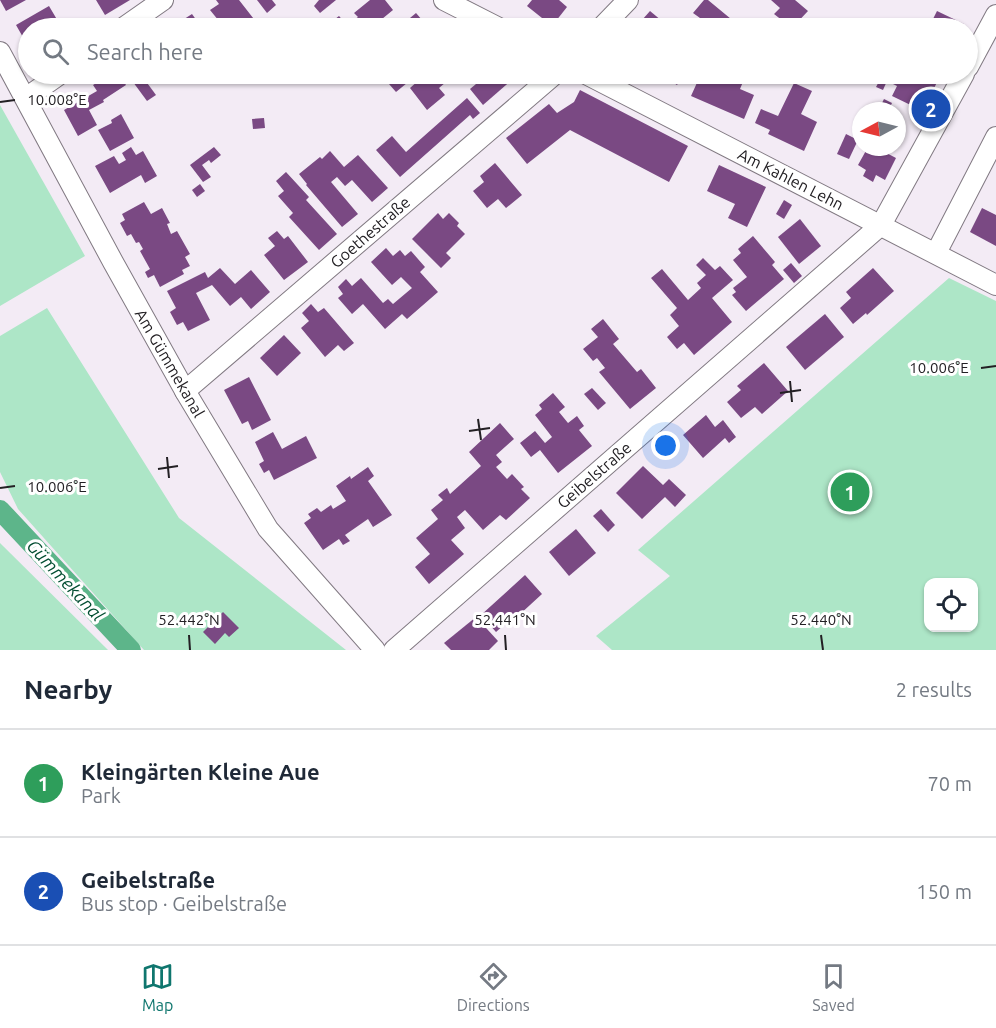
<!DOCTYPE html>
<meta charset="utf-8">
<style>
:root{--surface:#fff;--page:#f2f2f3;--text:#1f2937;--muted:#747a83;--line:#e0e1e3;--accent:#0f766e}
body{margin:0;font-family:Ubuntu,sans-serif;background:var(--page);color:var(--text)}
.controls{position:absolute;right:18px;bottom:18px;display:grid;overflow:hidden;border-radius:12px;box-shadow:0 2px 4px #0004}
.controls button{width:54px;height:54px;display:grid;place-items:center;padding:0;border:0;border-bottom:2px solid var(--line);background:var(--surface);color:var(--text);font:30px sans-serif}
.compass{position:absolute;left:852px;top:102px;width:54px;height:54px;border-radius:50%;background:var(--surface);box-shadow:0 2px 4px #0004;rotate:263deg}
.you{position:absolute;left:666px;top:446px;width:21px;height:21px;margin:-15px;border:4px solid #fff;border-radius:50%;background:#1a73e8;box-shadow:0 0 0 9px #1a73e833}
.badge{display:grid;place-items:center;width:39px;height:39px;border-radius:50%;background:var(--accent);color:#fff;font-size:20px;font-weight:700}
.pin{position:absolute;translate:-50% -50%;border:3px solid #fff;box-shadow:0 2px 6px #0006}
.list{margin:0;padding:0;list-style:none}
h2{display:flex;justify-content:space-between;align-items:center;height:78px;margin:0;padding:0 24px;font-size:26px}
h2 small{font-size:20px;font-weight:400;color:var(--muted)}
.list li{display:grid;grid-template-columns:39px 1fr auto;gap:18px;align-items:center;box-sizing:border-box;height:108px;padding:0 24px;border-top:2px solid var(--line)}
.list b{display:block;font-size:22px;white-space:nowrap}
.list p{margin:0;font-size:20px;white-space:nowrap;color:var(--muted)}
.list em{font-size:20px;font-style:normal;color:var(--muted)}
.icon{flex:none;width:33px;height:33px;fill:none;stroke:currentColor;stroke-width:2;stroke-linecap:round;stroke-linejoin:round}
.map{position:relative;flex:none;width:996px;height:650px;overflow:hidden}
.search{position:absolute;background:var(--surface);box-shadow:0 2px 4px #0004;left:18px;right:18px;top:18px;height:66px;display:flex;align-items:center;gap:15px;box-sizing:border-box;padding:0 21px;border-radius:33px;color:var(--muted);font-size:22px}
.sheet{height:294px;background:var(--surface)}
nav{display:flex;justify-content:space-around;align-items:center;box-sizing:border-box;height:84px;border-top:2px solid var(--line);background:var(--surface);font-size:16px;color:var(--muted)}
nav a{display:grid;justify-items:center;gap:3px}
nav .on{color:var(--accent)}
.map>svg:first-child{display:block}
.green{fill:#ade6c7;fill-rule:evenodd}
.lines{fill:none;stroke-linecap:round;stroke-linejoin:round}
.canal{stroke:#5db58a;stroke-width:20}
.building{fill:#7a4983}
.minor-casing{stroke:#817982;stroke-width:22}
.minor{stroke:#fff;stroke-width:20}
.ticks{fill:none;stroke:#232024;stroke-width:2}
.labels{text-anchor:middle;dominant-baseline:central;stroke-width:6;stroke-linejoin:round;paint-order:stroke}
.street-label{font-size:16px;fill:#232024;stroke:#fff}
.water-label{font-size:18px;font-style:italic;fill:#034e32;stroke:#fff}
.ticks-label{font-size:15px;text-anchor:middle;fill:#232024;stroke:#fff;stroke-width:6;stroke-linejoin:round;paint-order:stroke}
</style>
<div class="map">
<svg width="996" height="650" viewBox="0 0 996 650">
<rect width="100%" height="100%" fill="#f3ebf5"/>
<g class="green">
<polygon points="0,105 85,256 0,306"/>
<path d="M949,278L996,301V650H612L596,636L670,576L638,550ZM974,582V628H928V582Z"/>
<polygon points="47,308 179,518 346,650 144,650 18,509 0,472 0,336"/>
<polygon points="0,543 108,650 0,650"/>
</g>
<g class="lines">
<polyline class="canal" points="0,510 131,650"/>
</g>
<g class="building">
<polygon points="0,0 26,0 6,11"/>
<polygon points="96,0 130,0 105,15"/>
<polygon points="216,0 239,0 257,23 250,28 242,28 234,18 223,26 210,10 219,4"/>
<polygon points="257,0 272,0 276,5 267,13"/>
<polygon points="319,0 336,0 320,13 314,6"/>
<polygon points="370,0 385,0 393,10 371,28 328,28 326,26 339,16 347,25 358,17 354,13"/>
<polygon points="532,0 559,0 567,7 552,26 527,6"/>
<polygon points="704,0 708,0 731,19 723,28 718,28 709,21 707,23 693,13"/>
<polygon points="771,0 795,0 808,11 792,28 774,14 780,8"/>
<polygon points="49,6 62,28 28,28 28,46 16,25"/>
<polygon points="650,11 668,26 666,28 635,28"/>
<polygon points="937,11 964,24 962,28 921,28 923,24 929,27"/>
<polygon points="416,13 429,28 398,28"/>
<polygon points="192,14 202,28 170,28"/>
<polygon points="111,74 119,74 126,85 103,100 104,102 89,110 97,125 78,136 64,110 97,91 93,85"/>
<polygon points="199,74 223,74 207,84"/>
<polygon points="401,74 418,74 396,92 389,84"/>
<polygon points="422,74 449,74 452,77 439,88 445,95 427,110 410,88 419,80 417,78"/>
<polygon points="488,74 512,74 515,77 483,105 470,89"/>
<polygon points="659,74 684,74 677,85"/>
<polygon points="695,74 738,74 745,77 740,89 754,95 744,119 691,96 700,76"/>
<polygon points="883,74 887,74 908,84 913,74 924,76 925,74 936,74 940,76 923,111 892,96 897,86 887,81 883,90 876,87"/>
<polygon points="142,76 156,95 147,101 133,82"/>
<polygon points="794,83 812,91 801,114 817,122 804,151 768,134 770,130 755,123 761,109 778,116"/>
<polygon points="580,90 688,146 669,182 570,130 527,164 506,138 549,104 557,113 574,102"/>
<polygon points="467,98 480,113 473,119 470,115 400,177 376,150 392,136 406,152"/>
<polygon points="884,99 892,103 888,111 878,111"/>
<polygon points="121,114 134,138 110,151 98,130 112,123 111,120"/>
<polygon points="264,118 265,128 253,129 252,119"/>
<polygon points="846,134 858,140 849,159 837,154"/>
<polygon points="131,147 136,155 143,151 157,176 145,183 141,175 110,193 95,166 114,156 119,164 126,160 122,153"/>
<polygon points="214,147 221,155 211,163 209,160 202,165 211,177 203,182 190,165"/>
<polygon points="868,147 875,147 896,158 885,180 876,175 873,182 863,176 866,170 858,165"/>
<polygon points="330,151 344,167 358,155 388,188 372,202 352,180 345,186 337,177 331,182 358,214 342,227 306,185 307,184 299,174 320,157 322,159"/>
<polygon points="495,163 522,195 506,208 498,199 487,208 473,191 484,182 480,176"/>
<polygon points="719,165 766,187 747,227 728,218 735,204 707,191"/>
<polygon points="286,172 309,197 306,200 337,234 319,250 289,217 293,213 278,196 284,191 276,181"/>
<polygon points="200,184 205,191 197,197 192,190"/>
<polygon points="784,200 792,205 784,219 776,214"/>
<polygon points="144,202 151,214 162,208 170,223 167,224 171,234 177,231 190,254 185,257 190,266 182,270 184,274 160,287 154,275 148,278 145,272 150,269 140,251 143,249 139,242 136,243 131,234 127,236 120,223 125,220 122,214"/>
<polygon points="982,208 996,215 996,246 970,232"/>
<polygon points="438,213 443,219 449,213 459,223 457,226 465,234 446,253 451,258 441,268 412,239"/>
<polygon points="800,219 821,246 799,264 778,237"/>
<polygon points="277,231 284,239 288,236 308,262 284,280 264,255 275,246 268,238"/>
<polygon points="753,236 775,262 772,265 784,279 746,311 732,295 736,292 733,288 747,277 733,260 741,253 738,249"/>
<polygon points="386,248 393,256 400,250 405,256 411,251 425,267 420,272 438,292 407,319 402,314 385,329 363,304 352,314 338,298 343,294 338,287 346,279 352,286 361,278 383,303 388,299 393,304 412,288 401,277 392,285 371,262"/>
<polygon points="703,258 715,270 720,266 733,280 712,298 732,322 694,355 684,343 677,349 667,337 679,326 670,315 677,308 651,278 662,269 688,300 701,288 697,283 706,275 696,265"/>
<polygon points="791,263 802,276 794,283 783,270"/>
<polygon points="220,268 235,284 251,270 270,292 251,309 241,297 230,306 212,285 196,293 210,320 188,331 183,322 177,325 170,312 176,308 167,291 205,272 208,278"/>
<polygon points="873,268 894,291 867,315 866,313 853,324 840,308 851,298 846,292"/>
<polygon points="311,304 318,312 324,308 354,343 344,351 338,345 325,357 301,328 309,321 302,313"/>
<polygon points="825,314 844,337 805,370 786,347"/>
<polygon points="603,319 619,339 613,344 637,372 641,369 656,388 630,409 599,372 605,368 597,358 593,361 583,349 598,337 591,329"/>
<polygon points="284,335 301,353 277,376 260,358"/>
<polygon points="764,363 788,391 762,414 755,407 741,418 727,402 741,390 737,386"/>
<polygon points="249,377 271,420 252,430 248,421 242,424 224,390"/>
<polygon points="592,388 606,403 598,410 584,394"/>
<polygon points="553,393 565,407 559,412 568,423 577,416 584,426 579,430 592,446 558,473 540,450 531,457 520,443 535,431 545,443 552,437 535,415 542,409 539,405"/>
<polygon points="706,415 715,427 723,420 736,437 729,443 725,438 703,458 683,435"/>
<polygon points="500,423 514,439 496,455 502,462 496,467 507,479 512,474 524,487 521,489 530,498 506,520 500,515 483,530 465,510 457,517 465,528 451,540 464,554 429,584 415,567 430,554 416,538 438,519 431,510 443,500 438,495 447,488 450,494 481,466 469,452"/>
<polygon points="273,432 282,449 306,436 317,458 274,480 269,470 264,473 259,464 264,461 255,442"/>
<polygon points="643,466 663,485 669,479 686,495 675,507 665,497 642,519 616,493"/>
<polygon points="368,467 374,476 368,481 392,515 373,527 368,519 345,535 350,541 343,545 339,539 323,550 304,523 311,518 308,514 317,508 321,512 331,505 333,509 346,501 336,486 350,476 351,479"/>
<polygon points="601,509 615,525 608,532 593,516"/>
<polygon points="576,529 596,553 569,576 549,552"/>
<polygon points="525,575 542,594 518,616 516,614 496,632 481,615"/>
<polygon points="223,612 239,628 229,637 225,633 215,644 203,632"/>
<polygon points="476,617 498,641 489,650 451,650 444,643"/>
</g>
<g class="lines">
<g class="minor-casing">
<g id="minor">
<polyline points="444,0 499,28"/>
<polyline points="123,28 163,0"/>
<polyline points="601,28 628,0"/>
<polyline points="0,52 113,262 185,391 268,529 375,650"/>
<polyline points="968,67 996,15"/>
<polyline points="586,74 996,285"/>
<polyline points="26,98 60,74"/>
<polyline points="936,253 996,137"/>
<polyline points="185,391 555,74"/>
<polyline points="394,650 881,225 964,74"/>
</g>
</g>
<use href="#minor" class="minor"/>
</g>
<path class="ticks" d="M0,102L15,100M981,368L996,366M790,381L792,402M780,393L801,390M478,419L481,440M469,431L490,428M167,457L169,478M158,469L178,466M0,488L15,486M189,635L190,650M505,635L506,650M821,635L823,650"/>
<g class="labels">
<g class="street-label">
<text transform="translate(791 179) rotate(27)">Am Kahlen Lehn</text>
<text transform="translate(370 232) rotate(-41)">Goethestraße</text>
<text transform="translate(170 363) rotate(60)">Am Gümmekanal</text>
<text transform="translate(594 475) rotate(-41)">Geibelstraße</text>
</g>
<g class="water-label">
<text transform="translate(66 580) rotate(47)">Gümmekanal</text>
</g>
</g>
<g class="ticks-label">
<text x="57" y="105">10.008°E</text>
<text x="939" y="373">10.006°E</text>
<text x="57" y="492">10.006°E</text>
<text x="189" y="625">52.442°N</text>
<text x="505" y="625">52.441°N</text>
<text x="821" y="625">52.440°N</text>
</g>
</svg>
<div class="controls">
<button><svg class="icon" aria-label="locate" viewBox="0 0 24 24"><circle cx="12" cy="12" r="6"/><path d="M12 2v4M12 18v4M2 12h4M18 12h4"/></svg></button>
</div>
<svg class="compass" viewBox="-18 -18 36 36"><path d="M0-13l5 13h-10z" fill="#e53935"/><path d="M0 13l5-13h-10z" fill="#747a83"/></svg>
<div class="you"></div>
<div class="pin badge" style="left:850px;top:492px;background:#2e9e5b">1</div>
<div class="pin badge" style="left:931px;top:109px;background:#1a4fb4">2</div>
<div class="search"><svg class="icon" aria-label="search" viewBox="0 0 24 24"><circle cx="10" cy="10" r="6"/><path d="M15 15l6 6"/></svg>Search here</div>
</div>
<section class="sheet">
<h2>Nearby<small>2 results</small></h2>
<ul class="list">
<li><span class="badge" style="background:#2e9e5b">1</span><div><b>Kleingärten Kleine Aue</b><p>Park</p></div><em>70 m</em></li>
<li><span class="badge" style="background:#1a4fb4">2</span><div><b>Geibelstraße</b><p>Bus stop · Geibelstraße</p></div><em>150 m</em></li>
</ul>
</section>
<nav>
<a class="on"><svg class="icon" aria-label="map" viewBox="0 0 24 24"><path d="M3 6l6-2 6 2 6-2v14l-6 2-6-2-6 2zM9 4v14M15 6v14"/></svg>Map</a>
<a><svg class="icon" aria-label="directions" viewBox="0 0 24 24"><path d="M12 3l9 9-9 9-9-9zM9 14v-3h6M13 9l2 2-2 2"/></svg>Directions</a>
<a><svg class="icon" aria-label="saved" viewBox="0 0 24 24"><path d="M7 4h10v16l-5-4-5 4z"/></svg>Saved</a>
</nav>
